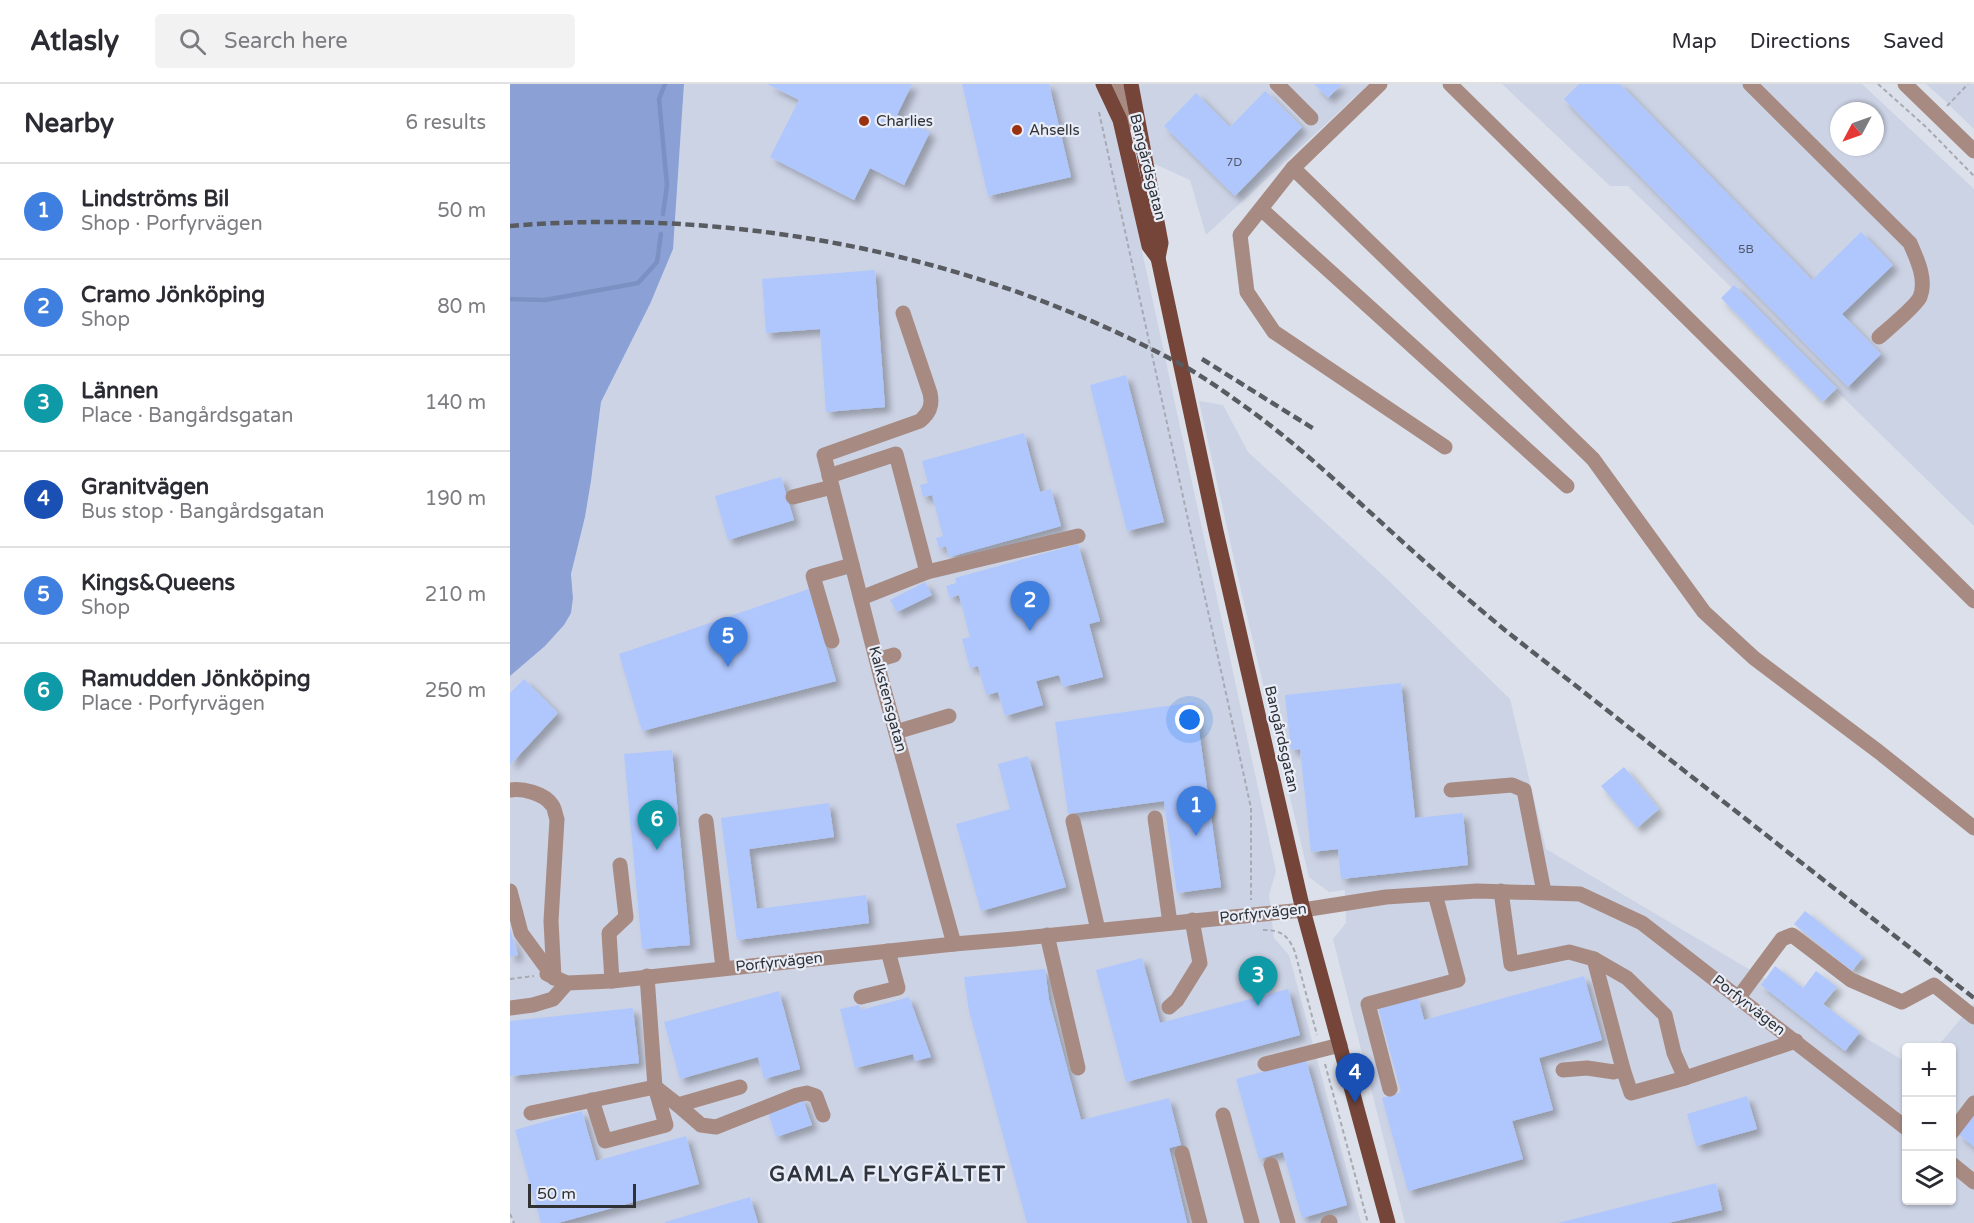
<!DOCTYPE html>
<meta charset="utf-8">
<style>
:root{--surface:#fff;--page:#f2f2f3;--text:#2b2b33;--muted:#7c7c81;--line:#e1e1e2;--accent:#9a3212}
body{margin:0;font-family:"Varela Round",sans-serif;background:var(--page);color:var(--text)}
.controls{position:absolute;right:18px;bottom:18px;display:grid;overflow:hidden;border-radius:6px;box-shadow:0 2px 4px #0004}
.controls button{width:54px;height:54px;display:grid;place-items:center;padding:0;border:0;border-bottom:2px solid var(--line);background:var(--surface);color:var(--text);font:30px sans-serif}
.compass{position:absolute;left:1320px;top:18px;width:54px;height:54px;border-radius:50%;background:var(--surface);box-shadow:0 2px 4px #0004;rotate:229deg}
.scale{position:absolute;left:18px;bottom:15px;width:108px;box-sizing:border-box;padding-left:6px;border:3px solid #303236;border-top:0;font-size:16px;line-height:21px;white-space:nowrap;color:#303236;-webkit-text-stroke:4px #e8edf8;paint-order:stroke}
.you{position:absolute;left:680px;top:636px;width:21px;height:21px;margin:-15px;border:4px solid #fff;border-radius:50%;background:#1a73e8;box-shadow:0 0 0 9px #1a73e833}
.badge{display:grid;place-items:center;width:39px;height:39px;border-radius:50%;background:var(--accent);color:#fff;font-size:20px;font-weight:700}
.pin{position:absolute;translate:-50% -50px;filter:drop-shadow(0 2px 3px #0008)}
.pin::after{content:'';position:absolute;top:32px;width:21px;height:18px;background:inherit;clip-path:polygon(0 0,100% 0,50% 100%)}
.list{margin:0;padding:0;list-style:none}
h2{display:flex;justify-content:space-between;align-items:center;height:78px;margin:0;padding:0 24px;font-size:26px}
h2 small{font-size:20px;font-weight:400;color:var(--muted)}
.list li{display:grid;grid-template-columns:39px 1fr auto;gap:18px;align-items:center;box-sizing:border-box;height:96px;padding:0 24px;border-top:2px solid var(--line)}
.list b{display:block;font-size:22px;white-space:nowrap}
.list p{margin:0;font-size:20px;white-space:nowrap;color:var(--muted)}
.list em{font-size:20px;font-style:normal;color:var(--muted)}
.icon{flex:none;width:33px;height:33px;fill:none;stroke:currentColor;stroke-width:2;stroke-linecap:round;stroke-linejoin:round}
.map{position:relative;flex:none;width:1464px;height:1139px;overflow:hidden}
header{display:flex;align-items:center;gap:36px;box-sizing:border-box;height:84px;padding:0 30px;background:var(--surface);border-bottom:2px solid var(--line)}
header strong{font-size:28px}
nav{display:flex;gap:33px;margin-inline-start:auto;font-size:21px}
.search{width:420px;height:54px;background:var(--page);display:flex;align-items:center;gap:15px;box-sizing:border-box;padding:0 21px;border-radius:6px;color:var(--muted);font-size:22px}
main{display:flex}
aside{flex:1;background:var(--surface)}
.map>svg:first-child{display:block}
.built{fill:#ccd3e5;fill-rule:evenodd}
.forest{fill:#8ba1d5}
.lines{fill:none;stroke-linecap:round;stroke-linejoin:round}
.stream{stroke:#7b91c4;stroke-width:4.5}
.building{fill:#b0c7fd;filter:url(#shadow)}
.path{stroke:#a6aab2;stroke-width:2;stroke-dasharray:4.5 3;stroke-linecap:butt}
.minor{stroke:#a78b83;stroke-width:15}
.major{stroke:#744538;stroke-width:15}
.rail{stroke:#585b60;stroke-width:4.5;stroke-dasharray:9 4.5;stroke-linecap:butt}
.poi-dot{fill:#9a3212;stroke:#e8edf8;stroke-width:2}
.labels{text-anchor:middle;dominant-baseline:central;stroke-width:4.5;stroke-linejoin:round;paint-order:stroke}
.number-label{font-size:12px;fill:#505768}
.poi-label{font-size:15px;fill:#303236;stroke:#e8edf8;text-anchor:start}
.street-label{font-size:15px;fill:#303236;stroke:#e8edf8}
.district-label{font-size:21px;font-weight:bold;letter-spacing:1.5px;fill:#2f333b;stroke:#e8edf8}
</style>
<header>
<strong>Atlasly</strong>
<div class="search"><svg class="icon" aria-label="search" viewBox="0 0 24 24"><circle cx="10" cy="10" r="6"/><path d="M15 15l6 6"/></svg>Search here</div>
<nav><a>Map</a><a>Directions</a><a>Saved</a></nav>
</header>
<main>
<aside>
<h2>Nearby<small>6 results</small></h2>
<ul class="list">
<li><span class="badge" style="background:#3f7fe0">1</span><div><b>Lindströms Bil</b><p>Shop · Porfyrvägen</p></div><em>50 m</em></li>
<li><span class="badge" style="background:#3f7fe0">2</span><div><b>Cramo Jönköping</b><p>Shop</p></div><em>80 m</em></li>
<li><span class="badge" style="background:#0f9aa8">3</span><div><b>Lännen</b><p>Place · Bangårdsgatan</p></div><em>140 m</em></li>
<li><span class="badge" style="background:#1a4fb4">4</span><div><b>Granitvägen</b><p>Bus stop · Bangårdsgatan</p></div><em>190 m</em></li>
<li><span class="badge" style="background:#3f7fe0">5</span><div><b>Kings&amp;Queens</b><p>Shop</p></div><em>210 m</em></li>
<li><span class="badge" style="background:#0f9aa8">6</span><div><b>Ramudden Jönköping</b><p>Place · Porfyrvägen</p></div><em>250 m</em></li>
</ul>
</aside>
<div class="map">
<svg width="1464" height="1139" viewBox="0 0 1464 1139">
<defs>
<filter id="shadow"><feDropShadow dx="5.5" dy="5.5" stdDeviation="3" flood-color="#0004"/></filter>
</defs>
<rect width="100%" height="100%" fill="#dbe0eb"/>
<g class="built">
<polygon points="174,0 596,0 766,787 759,811 764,854 779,871 851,1139 4,1139 0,1129 0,592 35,562 54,541 63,514 61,490 75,433 81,397 91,318 140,220 169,76"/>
<polygon points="619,0 859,0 696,151 680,96 634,75"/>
<path d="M992,0H1352L1464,105V442L1118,102H1100ZM1329,27H1365V63H1329Z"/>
<polygon points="1416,0 1464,0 1464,45 1432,14"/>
<polygon points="689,317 713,321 738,368 878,496 1000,615 1036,765 1396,978 1396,1116 1442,1116 1442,964 1427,963 1464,919 1464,1139 895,1139 823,855 836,839 835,806 819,808 799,793 732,511"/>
</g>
<polygon class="forest" points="0,0 174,0 163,165 140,220 91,318 81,397 75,433 61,490 63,514 61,529 54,541 35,562 0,592"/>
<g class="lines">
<g class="stream">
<polyline points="153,130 157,101 149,15 155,0"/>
<polyline points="0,215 35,216 128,199 147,178 151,150"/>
</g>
</g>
<g class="building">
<polygon points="257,0 402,0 387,31 420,48 394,101 360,84 344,116 260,73 289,16"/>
<polygon points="452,0 539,0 561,93 478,112"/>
<polygon points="804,0 832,0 818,14"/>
<polygon points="1069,0 1110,0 1302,196 1351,148 1383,181 1332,230 1371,270 1338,303 1054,15"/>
<polygon points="755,7 792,43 725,112 654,42 686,9 720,43"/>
<polygon points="365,186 375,323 316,328 310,245 256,249 252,195"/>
<polygon points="1224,201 1327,304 1313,318 1211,214"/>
<polygon points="616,291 654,438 617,447 580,301"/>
<polygon points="514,349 530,408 541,405 551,442 439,473 436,462 429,464 426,454 433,452 422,411 413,413 410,401 418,399 412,377"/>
<polygon points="271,393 284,436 218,456 205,412"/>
<polygon points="568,460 590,537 579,540 593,593 553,603 549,591 526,597 533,621 495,632 488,608 476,611 468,582 460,584 452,555 460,553 449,511 440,514 436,502 446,499 445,494"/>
<polygon points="415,498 422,511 387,528 380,516"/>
<polygon points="299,505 326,597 132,647 109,570"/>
<polygon points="14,595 48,629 0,681 0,609"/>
<polygon points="891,599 905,734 953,729 958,781 831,795 828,765 801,768 790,665 781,666 775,611"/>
<polygon points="685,618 711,803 667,809 654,717 558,730 545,638"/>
<polygon points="162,666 180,861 132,865 114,670"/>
<polygon points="518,672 556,803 471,827 446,740 500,725 488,680"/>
<polygon points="1114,683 1149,725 1127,744 1091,702"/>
<polygon points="319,719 324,753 239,765 247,825 356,811 359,839 227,856 211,734"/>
<polygon points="1295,827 1353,873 1342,887 1284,840"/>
<polygon points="0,845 8,871 0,873"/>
<polygon points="632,874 650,939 778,905 790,951 616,998 586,886"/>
<polygon points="1265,882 1293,904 1306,887 1327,903 1313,920 1350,948 1335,967 1251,901"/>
<polygon points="535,885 539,916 571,1036 659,1014 671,1061 659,1064 677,1139 517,1139 459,927 454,893"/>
<polygon points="1074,892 1092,956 1029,974 1043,1026 1002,1037 1013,1075 898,1107 872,1014 891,1008 868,924 908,913 914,936"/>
<polygon points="269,907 290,985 254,995 248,973 170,995 154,938"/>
<polygon points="399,913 421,973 405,977 403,970 345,984 330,925 349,921 351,926"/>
<polygon points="123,924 129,979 0,992 0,937"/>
<polygon points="796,976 837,1121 792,1134 773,1068 749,1075 726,995"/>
<polygon points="1237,1012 1247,1045 1186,1062 1177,1030"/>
<polygon points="292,1013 302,1041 266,1053 257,1025"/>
<polygon points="72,1027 86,1077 176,1052 189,1100 48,1139 31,1139 5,1046"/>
<polygon points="1464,1029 1464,1063 1448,1050"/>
<polygon points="1206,1099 1212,1126 1158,1139 1048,1139"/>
<polygon points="240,1113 248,1139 155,1139 155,1138"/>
</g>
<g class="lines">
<g class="path">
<polyline points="1368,0 1416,43 1464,92"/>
<polyline points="1437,22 1458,0"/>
<polyline points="589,28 741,724 741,816"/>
<path d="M753,846C771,846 778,851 785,868L807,951"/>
<polyline points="0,895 24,892"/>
<polyline points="815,980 858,1139"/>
<polyline points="0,1130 4,1139"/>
</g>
<g class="minor">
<polyline points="606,0 616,40"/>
<polyline points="767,0 801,34"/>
<polyline points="870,0 783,84 730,151 737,208 764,248 935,363"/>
<polyline points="940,0 1464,517"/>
<path d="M1240,0L1400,159C1407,175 1417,196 1410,213C1406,222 1378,245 1369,253"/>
<polyline points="1395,0 1464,67"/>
<polyline points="783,84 1083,375 1194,528 1244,574 1369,668 1464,744"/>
<polyline points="751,125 1057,402"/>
<path d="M393,229L420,309C423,322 419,329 410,337L314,371L372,598L444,860"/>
<polyline points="319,392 386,370 417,488"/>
<polyline points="283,413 322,403"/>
<polyline points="351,514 417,488 568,452"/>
<polyline points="322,557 303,492 342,481"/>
<polyline points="367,576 384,571"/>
<polyline points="386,648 439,632"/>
<path d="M0,706C12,704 34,709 42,721C45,724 45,731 47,735L41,837L44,894"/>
<polyline points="941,706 1002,701 1014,706 1034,808"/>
<polyline points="645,734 660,839"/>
<polyline points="196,737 213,884"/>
<polyline points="563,737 588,846"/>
<polyline points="0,807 11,849 44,894"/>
<polyline points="991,807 1001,880 1059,868 1084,875 1113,985 1104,988 1077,984 1053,986"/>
<polyline points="537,851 568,984"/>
<polyline points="1084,875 1117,894 1155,931 1164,969 1175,994 1286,957"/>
<polyline points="37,890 57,899 102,897 444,860 504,855 793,826 876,813 967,807 1070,810 1132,839 1396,1044"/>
<polyline points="102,897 99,849 116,833 110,781"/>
<polyline points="351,913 388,904 378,867"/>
<polyline points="1229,913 1272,855 1282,851 1341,896 1392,918 1424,901 1464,933"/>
<polyline points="659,923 667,916 690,879 682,836"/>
<polyline points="0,924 23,921 43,915 57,899"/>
<polyline points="755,980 830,961"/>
<polyline points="1113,985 1121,1009 1175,994"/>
<polyline points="145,1003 168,1021 230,1003"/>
<polyline points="880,1005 858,920 948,896 925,810"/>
<polyline points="82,1016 95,1057 156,1041 145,1003"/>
<polyline points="168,1021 191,1041 206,1043 287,1011 297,1009 306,1012 313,1031"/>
<polyline points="21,1029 145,1003 137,892"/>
<polyline points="713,1031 742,1139"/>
<polyline points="1442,1048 1464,1019"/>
<polyline points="672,1069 690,1139"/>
<polyline points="1442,1080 1464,1098"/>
<polyline points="761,1081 778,1139"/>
<polyline points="818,1139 820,1138"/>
</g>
<g class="major">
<polyline points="593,0 610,36 639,162 648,174"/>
<polyline points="621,0 651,159 648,174 706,447 793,826 878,1139"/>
</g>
<g class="rail">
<path d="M0,142C229,123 469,171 672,281C694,293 716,309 737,324C786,359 829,400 873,440C913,477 954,512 996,547L1464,914"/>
<polyline points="692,275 804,345"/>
</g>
</g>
<g class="poi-dot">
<circle cx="354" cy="37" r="6"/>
<circle cx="507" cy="46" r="6"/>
</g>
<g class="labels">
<g class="number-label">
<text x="724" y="78">7D</text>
<text x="1236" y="165">5B</text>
</g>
<g class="poi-label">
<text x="366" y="37">Charlies</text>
<text x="519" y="46">Ahsells</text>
</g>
<g class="street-label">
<text transform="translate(638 83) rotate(76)">Bangårdsgatan</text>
<text transform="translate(378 615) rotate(75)">Kalkstensgatan</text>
<text transform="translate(772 655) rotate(77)">Bangårdsgatan</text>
<text transform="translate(753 829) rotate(-6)">Porfyrvägen</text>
<text transform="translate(269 878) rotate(-6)">Porfyrvägen</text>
<text transform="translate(1239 921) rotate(38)">Porfyrvägen</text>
</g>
<g class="district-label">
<text x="378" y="1090">GAMLA FLYGFÄLTET</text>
</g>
</g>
</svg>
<div class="controls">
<button>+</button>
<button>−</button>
<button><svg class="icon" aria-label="layers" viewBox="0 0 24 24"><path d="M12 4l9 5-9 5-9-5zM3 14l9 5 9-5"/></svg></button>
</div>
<svg class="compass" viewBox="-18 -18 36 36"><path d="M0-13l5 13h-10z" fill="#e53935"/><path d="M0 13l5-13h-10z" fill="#7c7c81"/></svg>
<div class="scale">50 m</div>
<div class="you"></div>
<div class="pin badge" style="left:686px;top:752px;background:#3f7fe0">1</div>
<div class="pin badge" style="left:520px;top:547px;background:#3f7fe0">2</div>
<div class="pin badge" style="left:748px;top:922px;background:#0f9aa8">3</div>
<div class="pin badge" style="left:845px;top:1019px;background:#1a4fb4">4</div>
<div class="pin badge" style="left:218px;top:583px;background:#3f7fe0">5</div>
<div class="pin badge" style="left:147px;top:766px;background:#0f9aa8">6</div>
</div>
</main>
